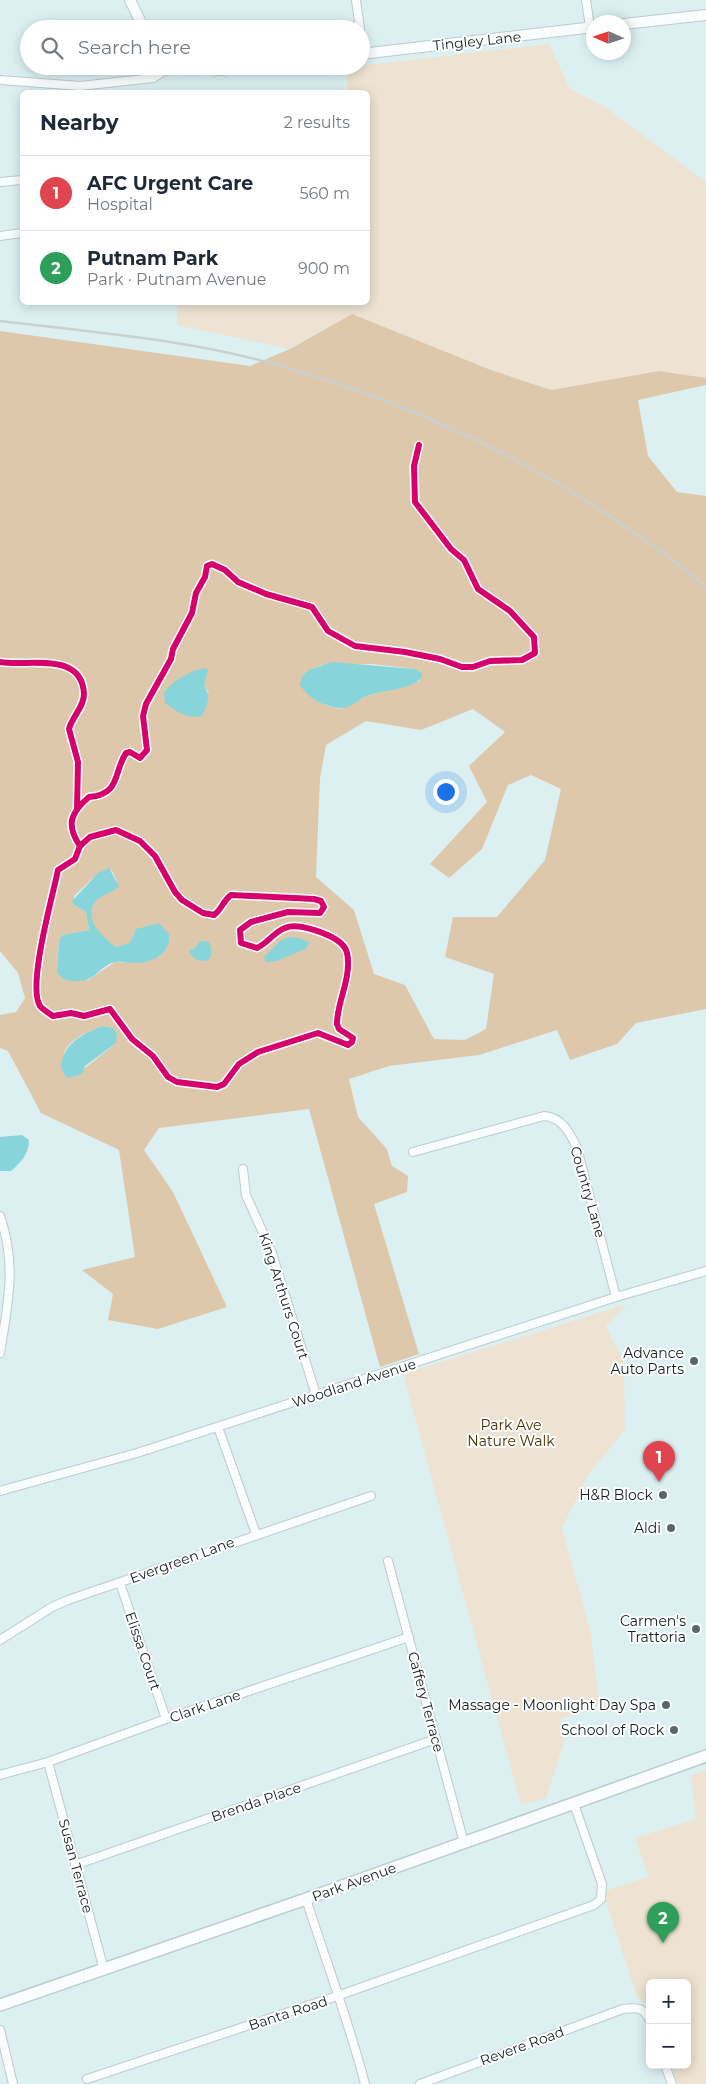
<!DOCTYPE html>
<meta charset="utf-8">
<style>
:root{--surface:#fff;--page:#f2f2f3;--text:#1f2937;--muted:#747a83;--line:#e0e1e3;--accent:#2563eb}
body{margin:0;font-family:Montserrat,sans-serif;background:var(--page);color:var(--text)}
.controls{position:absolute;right:15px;bottom:15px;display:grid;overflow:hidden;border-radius:8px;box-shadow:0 2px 12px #0003}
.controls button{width:45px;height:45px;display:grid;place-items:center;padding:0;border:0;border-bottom:1px solid var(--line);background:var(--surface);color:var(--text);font:25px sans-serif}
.compass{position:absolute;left:586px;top:15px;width:45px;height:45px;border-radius:50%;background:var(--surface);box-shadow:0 2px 12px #0003;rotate:273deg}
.you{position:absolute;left:445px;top:791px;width:18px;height:18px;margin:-12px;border:4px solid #fff;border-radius:50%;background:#1a73e8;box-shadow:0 0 0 8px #1a73e833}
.badge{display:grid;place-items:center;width:32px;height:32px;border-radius:50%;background:var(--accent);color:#fff;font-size:16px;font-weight:700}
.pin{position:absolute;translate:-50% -41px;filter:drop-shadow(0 1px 2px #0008)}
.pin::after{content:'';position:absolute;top:26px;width:18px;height:15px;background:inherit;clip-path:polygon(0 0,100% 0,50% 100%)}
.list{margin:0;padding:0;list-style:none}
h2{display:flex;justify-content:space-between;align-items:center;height:65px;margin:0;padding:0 20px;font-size:21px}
h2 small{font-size:16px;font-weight:400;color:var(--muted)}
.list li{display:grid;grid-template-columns:32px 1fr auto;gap:15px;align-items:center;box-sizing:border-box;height:75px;padding:0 20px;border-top:1px solid var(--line)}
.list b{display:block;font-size:19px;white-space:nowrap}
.list p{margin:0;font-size:16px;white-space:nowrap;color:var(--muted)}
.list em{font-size:16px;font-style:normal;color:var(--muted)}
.icon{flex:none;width:28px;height:28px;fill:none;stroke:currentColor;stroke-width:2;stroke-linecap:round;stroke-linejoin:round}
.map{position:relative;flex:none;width:706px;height:2084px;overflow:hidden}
.search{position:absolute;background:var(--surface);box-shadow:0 2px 12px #0003;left:20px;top:20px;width:350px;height:55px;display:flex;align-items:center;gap:12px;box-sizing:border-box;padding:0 18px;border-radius:28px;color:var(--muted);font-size:19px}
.panel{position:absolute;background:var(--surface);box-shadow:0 2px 12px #0003;left:20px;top:90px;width:350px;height:215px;border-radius:8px}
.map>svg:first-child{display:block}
.green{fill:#eee3d2}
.forest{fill:#dec8ab;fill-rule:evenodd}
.water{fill:#87d5da}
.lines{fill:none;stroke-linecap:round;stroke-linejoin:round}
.minor-casing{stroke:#bccbcc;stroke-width:10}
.tertiary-casing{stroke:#bccbcc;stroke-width:12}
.secondary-casing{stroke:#bccbcc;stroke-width:14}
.minor{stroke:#fafdfd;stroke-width:8}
.tertiary{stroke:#fafdfd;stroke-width:10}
.secondary{stroke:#fafdfd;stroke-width:11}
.rail{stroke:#c9d0d0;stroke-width:2.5}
.cycleway-casing{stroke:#fff;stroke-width:9}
.cycleway{stroke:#d6006c;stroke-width:6}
.poi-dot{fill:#586869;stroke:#fff;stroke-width:2}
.labels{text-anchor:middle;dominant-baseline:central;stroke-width:4;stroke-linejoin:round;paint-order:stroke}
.street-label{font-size:14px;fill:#111f1f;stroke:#fff}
.poi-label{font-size:14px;fill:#111f1f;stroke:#fff;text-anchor:end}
.park-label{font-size:14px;fill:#502d00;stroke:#fff}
</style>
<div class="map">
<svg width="706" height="2084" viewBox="0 0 706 2084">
<rect width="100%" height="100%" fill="#dcf0f2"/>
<g class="green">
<polygon points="549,44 570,89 604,106 706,182 706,378 659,371 551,390 491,370 352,314 289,349 177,325 178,303 368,302 368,92 346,92 349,67"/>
<polygon points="627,1304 606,1326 624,1363 625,1430 589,1474 562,1528 591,1634 599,1706 561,1719 564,1742 546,1798 521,1805 403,1374"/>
<polygon points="706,1770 706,2084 678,2084 671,2065 687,2065 687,1983 650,1983 650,2007 637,1997 606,1903 607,1890 649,1877 635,1838 696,1819 691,1775"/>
</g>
<path class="forest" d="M352,314L491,370L551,390L659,371L706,378V385L638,400L648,456L677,492L706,496V1009L636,1023L617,1044L570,1060L557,1030L479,1055L389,1066L349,1079L358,1117L387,1149L392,1166L408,1176L407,1192L374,1204L419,1354L380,1367L309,1109L159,1128L144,1150L173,1192L227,1307L158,1329L108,1320L113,1294L82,1270L135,1257L119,1150L41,1113L8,1051L0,1048V1015L16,1012L25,998L18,973L0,951V331L250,366L290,349ZM372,664L415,669L422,673L419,681L369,695L341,709L325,705L302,676L321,665ZM201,669L205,678L204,685L209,693L173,684ZM473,709L505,732L469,766L487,802L430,864L449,878L482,849L508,785L531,775L561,789L545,860L497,917H453L445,957L494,974L486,1029L465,1040L434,1039L405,985L374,974L354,910L316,877L320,778L326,745L366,721L421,730ZM112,871L117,881C109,897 104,890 95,902C82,919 103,938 116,947L131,943L134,932L144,927L168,946L159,957L133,963L115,962L88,980L63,979L57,967L59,940L63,935L89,930L86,912L74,905V896L95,876ZM102,1026L116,1043L74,1077L65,1076C56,1044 77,1037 102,1026Z"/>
<g class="water">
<path d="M332,662L415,669L422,673V677C410,691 384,689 367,696C358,699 350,710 339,708C323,706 309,699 300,685L302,676L309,670Z"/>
<path d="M206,668L208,671L204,685C211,697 208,704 202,716C187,719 177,712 165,703L164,693C171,682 192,669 206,668Z"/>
<path d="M109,868L119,886C113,893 102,894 96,901C81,918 104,938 116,947L130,943L136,929L159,923L169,934C172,955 150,964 132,963C127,963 121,961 116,962C95,966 97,988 63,979L57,972L59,940L63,935L89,930L86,912L74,905L72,901L98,873Z"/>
<polygon points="289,937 299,938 309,942 307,948 277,961 266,962 264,957 280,941"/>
<path d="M200,941L209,942C212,949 213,956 207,961L197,960L190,954L189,950L195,948Z"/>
<path d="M102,1026L113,1028L117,1034L116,1043L85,1066L82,1074L69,1078L65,1076L61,1068C63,1043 81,1035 102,1026Z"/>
<path d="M22,1135L29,1140C29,1154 21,1162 11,1171H0V1137Z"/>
</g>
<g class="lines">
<g class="minor-casing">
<g id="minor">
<polyline points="356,0 360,29"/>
<polyline points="586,0 590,27"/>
<polyline points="361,40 363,54"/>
<polyline points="0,80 80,86 153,78 172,66"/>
<polyline points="0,182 22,180"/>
<polyline points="0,236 22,233"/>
<path d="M413,1152L544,1116C562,1117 570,1133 577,1148L616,1297"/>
<polyline points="243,1169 246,1195 272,1253 316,1395"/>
<path d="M0,1216C17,1265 8,1303 0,1353"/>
<polyline points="218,1427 256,1534"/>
<polyline points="0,1491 137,1453 616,1297 706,1271"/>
<polyline points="388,1561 464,1843"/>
<polyline points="120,1583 166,1719"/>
<polyline points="0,1640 52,1607 68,1600 371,1496"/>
<polyline points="48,1762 104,1970"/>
<polyline points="0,1775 48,1762 166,1719 409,1637"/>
<polyline points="75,1865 436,1739"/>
<path d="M306,1899C326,1961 349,2022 365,2084"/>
<polyline points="0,2030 13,2084"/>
<polyline points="665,2065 672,2084"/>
<polyline points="87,2079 337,1996 594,1905 601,1899 602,1884 574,1804"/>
<path d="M420,2084L623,2009C637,2007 644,2007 650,2021"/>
</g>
</g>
<g class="tertiary-casing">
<g id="tertiary">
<polyline points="130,0 144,29"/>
<polyline points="624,24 706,15"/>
<polyline points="361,54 594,27"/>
<polyline points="184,66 220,70 251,66"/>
</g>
</g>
<g class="secondary-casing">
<polyline id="secondary" points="0,2005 306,1899 706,1756"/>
</g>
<use href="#minor" class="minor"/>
<use href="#tertiary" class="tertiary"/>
<use href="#secondary" class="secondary"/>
<path class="rail" d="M0,321C91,332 185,339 274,364C432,408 578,483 706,586"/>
<g class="cycleway-casing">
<g id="cycleway">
<path d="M0,662C27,667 82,650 84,694C84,707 72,717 69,729L78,762L77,809"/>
<path d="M116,830L140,841L155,856L175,892L182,900L203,913L214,915C222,909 223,901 231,895L314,899L321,901L324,907L320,913L288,912L251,922L240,930L241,943L257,948C268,943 274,932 285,928C298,922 337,935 345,948C347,951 348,959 348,963C349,983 337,1003 337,1024L339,1029L353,1038L352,1042L348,1045L318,1033L258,1052L239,1064L224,1084L217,1087L177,1082L168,1077L153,1056L132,1039L110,1009L84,1016L71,1013L53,1016C49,1013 43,1010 40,1006C27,986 53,895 58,870L75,859L80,846L90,837Z"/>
<path d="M80,846C66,825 70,813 89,797C121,794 113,773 126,753L130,752L140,758L147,750L143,716L146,704L171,659L173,649L192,613L196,593L205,577L207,566L212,564L225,570L238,582L266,594L312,607L328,631L355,646L405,652L440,659L462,667H473L490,661L522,660L535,653L534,637L510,611L478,589L464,560L451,549L415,502L414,466L419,445"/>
</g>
</g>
<use href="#cycleway" class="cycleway"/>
</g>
<g class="poi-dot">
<circle cx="694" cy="1361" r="5"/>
<circle cx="663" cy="1495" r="5"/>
<circle cx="671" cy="1528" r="5"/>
<circle cx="696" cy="1629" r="5"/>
<circle cx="666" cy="1705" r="5"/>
<circle cx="674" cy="1730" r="5"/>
</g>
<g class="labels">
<g class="street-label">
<text transform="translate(477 41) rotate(-6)">Tingley Lane</text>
<text transform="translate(588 1192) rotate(74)">Country Lane</text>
<text transform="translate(284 1296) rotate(72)">King Arthurs Court</text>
<text transform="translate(354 1383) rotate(-18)">Woodland Avenue</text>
<text transform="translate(182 1560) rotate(-20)">Evergreen Lane</text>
<text transform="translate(143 1651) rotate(71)">Elissa Court</text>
<text transform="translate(426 1702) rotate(75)">Caffery Terrace</text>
<text transform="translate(205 1706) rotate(-19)">Clark Lane</text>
<text transform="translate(256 1802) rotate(-19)">Brenda Place</text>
<text transform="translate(76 1866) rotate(75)">Susan Terrace</text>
<text transform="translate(354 1882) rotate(-20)">Park Avenue</text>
<text transform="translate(288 2013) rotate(-18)">Banta Road</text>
<text transform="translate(522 2046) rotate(-20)">Revere Road</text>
</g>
<g class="poi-label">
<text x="684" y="1353">Advance<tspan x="684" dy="16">Auto Parts</tspan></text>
<text x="653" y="1495">H&amp;R Block</text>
<text x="661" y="1528">Aldi</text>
<text x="686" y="1621">Carmen's<tspan x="686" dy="16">Trattoria</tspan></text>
<text x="656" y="1705">Massage - Moonlight Day Spa</text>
<text x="664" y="1730">School of Rock</text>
</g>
<g class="park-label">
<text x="511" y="1425">Park Ave<tspan x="511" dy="16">Nature Walk</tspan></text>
</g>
</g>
</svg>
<div class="controls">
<button>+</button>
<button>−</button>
</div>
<svg class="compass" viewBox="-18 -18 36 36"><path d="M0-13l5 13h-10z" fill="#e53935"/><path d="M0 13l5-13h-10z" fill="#747a83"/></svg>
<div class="you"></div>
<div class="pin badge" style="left:659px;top:1482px;background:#e0444e">1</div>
<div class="pin badge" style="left:663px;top:1943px;background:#2e9e5b">2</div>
<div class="search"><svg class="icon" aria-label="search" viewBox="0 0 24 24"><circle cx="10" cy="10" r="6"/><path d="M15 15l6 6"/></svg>Search here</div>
<section class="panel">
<h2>Nearby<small>2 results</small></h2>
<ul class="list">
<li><span class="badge" style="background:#e0444e">1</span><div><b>AFC Urgent Care</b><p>Hospital</p></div><em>560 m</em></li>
<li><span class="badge" style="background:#2e9e5b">2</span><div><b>Putnam Park</b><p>Park · Putnam Avenue</p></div><em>900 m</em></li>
</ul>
</section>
</div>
